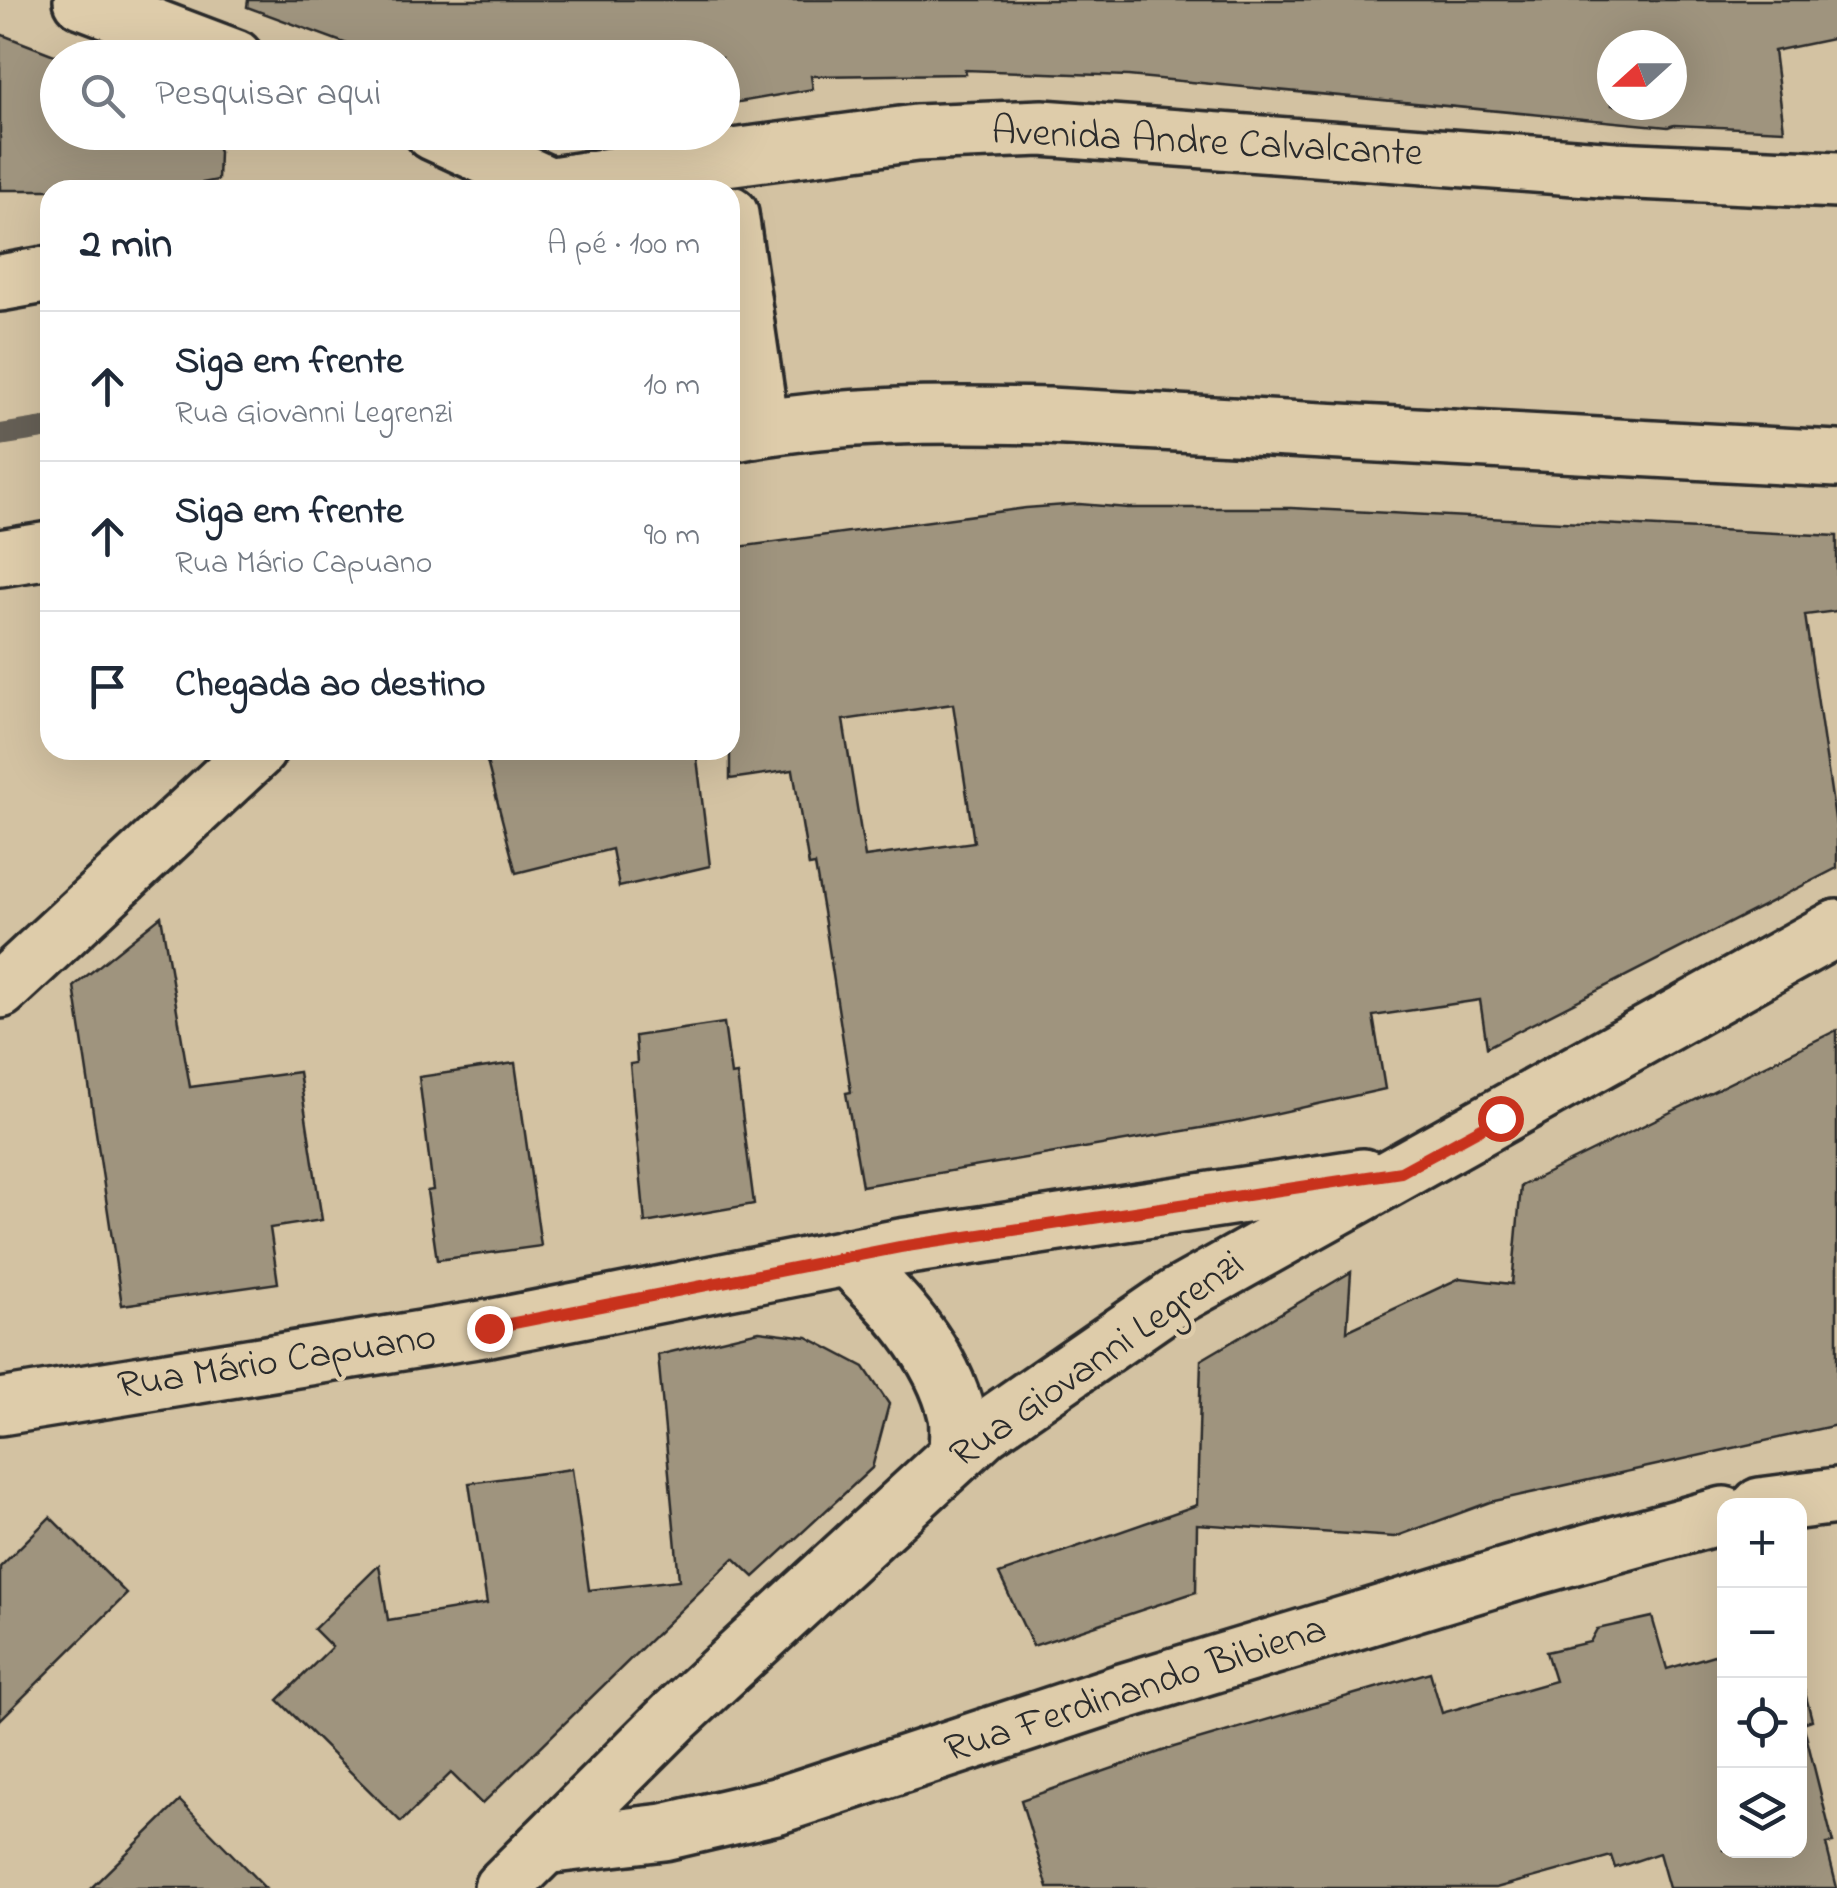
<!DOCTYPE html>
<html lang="pt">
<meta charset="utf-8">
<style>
:root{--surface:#fff;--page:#f6f6f7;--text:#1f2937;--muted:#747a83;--line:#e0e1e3}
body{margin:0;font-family:"Indie Flower",sans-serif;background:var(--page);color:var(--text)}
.controls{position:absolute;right:30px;bottom:30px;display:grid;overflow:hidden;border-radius:20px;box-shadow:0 10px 40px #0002}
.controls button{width:90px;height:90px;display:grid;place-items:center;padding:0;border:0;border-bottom:2px solid var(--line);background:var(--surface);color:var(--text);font:50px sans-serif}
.compass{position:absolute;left:1597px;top:30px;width:90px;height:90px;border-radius:50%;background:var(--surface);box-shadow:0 10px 40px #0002;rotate:249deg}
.stop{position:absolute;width:30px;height:30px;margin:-22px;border:8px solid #c8321e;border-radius:50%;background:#fff}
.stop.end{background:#c8321e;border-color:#fff;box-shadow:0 2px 10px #0008}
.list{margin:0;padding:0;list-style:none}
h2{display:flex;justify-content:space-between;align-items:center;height:130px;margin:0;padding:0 40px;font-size:42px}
h2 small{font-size:32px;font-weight:400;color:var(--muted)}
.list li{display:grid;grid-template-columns:65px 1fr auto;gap:30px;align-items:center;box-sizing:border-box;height:150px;padding:0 40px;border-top:2px solid var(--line)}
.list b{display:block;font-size:38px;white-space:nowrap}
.list p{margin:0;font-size:32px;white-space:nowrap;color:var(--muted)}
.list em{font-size:32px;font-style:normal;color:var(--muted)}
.icon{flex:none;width:55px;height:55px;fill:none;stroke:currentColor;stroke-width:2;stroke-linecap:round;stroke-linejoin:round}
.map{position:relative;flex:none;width:1837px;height:1888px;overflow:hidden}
.search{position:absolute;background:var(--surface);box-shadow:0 10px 40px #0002;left:40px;top:40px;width:700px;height:110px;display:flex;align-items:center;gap:25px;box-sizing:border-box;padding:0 35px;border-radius:55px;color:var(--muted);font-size:38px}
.panel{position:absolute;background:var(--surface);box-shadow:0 10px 40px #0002;left:40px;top:180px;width:700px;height:580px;border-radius:30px}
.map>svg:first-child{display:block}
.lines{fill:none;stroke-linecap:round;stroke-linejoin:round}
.stream{stroke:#655f54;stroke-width:22}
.building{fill:#9f947e;stroke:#2b2b2b;stroke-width:2.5;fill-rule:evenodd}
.minor-casing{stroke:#2b2b2b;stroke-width:62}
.minor{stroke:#deccaa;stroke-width:55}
.route{stroke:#c8321e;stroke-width:12}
.labels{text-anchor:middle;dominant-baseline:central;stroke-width:9;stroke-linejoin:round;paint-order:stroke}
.street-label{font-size:40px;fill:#2b2b2b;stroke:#deccaa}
</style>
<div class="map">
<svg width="1837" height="1888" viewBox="0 0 1837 1888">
<rect width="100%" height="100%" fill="#d3c2a2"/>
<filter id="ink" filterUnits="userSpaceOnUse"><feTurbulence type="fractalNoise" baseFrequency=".01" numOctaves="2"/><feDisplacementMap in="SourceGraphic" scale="20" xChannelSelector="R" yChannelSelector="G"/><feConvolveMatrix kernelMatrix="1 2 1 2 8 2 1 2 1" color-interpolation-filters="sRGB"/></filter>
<g filter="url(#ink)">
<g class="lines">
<polyline class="stream" points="0,435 50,427"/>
</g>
<g class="building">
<path d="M248,0H1837V38L1774,51L1784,130L1674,125L1668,127L1128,76L965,70L966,74L811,76L813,89L722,105V58H385L247,7ZM1612,45H1672V105H1612Z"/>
<polygon points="0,34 62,58 58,58 58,132 210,132 219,152 218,180 166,190 0,190"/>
<path d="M1079,504L1128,508H1291L1837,536V611L1805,615L1837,832V868L1487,1047L1480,1000L1373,1016L1385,1089L1242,1121L862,1186L846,1093L851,1092L825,923L815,865L809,866L793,770L730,779V548L1026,508ZM953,704L974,842L865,857L843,720Z"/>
<polygon points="484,750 696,750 710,866 619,887 612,849 516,873"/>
<polygon points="161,916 190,1087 299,1072 322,1220 270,1228 278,1283 122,1305 74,986"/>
<polygon points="724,1023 731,1075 737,1074 754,1204 645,1223 630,1064 637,1063 635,1036"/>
<polygon points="1837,1030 1837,1425 1490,1502 1395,1537 1197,1524 1196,1592 1033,1646 999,1574 1197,1505 1201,1360 1351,1272 1347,1331 1460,1278 1512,1284 1521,1186"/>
<polygon points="515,1063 541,1246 437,1260 427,1191 433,1190 419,1077"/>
<polygon points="759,1331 807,1337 864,1367 889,1404 872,1468 754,1577 734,1558 482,1804 451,1773 401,1822 278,1700 332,1647 314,1629 379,1565 388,1620 487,1604 469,1483 572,1469 589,1590 679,1580 658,1355"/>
<polygon points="50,1517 127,1594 0,1720 0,1567"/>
<polygon points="1652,1617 1667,1669 1724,1652 1724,1850 1800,1850 1800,1673 1812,1720 1803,1723 1833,1843 1826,1844 1837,1888 1669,1888 1659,1853 1615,1868 1611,1856 1496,1888 1048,1888 1021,1800 1174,1747 1430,1672 1442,1713 1555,1681 1546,1652 1590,1642 1597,1629"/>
<polygon points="180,1801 265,1888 91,1888"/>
</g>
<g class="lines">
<g class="minor-casing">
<g id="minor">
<polyline points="82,0 235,58"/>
<polyline points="433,132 548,185"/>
<polyline points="521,190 726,158 916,133 1042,128 1615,170 1837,180"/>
<polyline points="730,214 761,428"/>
<polyline points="0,283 50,274"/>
<path d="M730,434C835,413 942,414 1048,416L1837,459"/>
<polyline points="0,558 50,550"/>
<polyline points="0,990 258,750"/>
<path d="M847,1257C893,1301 942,1351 957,1416C959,1428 957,1442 957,1455"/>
<polyline points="0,1407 489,1328 901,1247 1363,1177"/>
<polyline points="1760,1506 1837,1496"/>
<polyline points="544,1846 664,1832 776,1806 1119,1693 1538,1566 1724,1515"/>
<polyline points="502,1888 676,1715 984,1430 1176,1297 1837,928"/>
</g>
</g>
<use href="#minor" class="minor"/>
</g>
</g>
<g class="lines" filter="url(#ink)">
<polyline class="route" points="489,1328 900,1247 1401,1172 1500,1118"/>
</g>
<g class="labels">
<g class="street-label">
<text transform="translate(1207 144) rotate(3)">Avenida Andre Calvalcante</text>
<text transform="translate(1098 1361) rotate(-35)">Rua Giovanni Legrenzi</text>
<text transform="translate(277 1363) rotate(-9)">Rua Mário Capuano</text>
<text transform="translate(1136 1691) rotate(-18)">Rua Ferdinando Bibiena</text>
</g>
</g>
</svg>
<div class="controls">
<button>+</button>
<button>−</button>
<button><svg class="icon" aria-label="locate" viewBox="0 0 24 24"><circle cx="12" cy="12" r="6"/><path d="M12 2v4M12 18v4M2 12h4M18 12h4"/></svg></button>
<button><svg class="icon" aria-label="layers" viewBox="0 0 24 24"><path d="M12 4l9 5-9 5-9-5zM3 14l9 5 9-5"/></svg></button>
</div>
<svg class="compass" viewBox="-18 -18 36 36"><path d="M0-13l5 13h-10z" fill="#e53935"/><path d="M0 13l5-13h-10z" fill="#747a83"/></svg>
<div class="stop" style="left:1500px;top:1118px"></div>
<div class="stop end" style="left:489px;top:1328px"></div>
<div class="search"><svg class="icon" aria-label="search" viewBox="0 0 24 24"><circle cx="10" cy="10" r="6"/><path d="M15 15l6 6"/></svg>Pesquisar aqui</div>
<section class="panel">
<h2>2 min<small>A pé · 100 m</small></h2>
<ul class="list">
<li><svg class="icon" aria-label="ahead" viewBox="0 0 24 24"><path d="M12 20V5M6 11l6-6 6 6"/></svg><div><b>Siga em frente</b><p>Rua Giovanni Legrenzi</p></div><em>10 m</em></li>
<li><svg class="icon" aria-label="ahead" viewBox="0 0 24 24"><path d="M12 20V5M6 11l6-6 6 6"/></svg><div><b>Siga em frente</b><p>Rua Mário Capuano</p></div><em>90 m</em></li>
<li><svg class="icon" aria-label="arrive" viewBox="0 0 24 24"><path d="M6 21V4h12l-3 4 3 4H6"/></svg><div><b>Chegada ao destino</b></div></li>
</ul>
</section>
</div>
